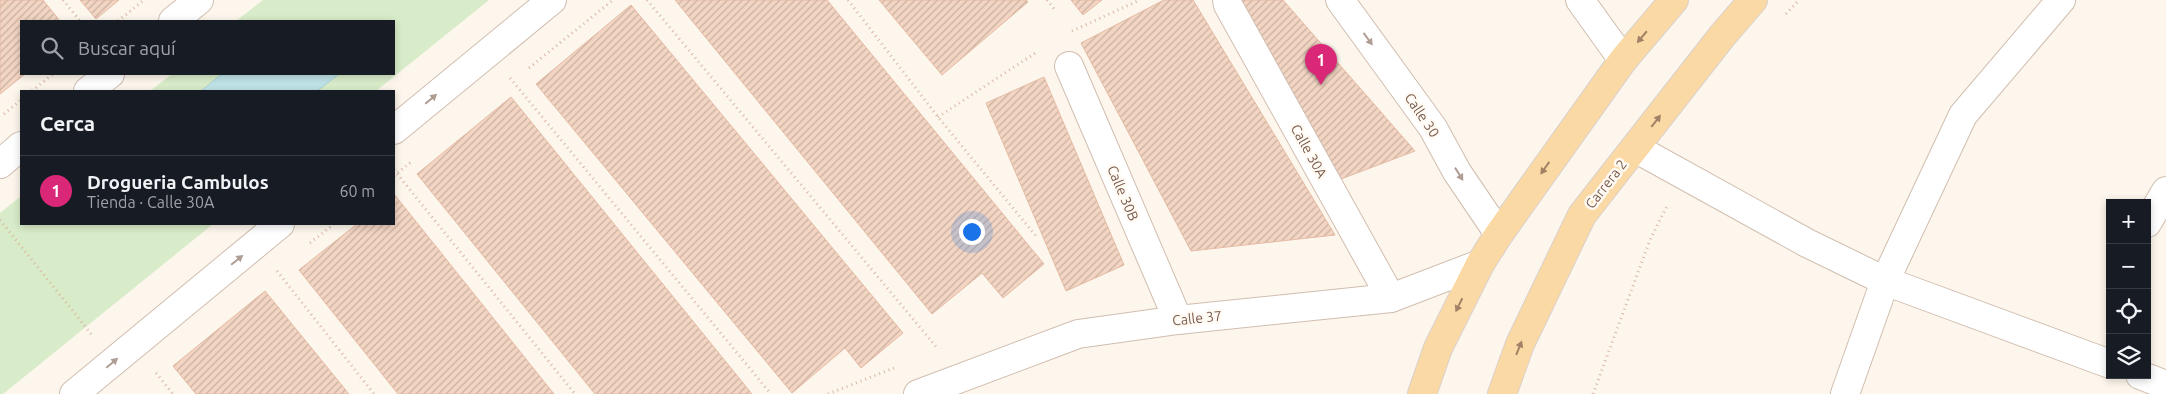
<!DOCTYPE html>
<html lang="es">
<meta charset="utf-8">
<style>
:root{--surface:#171b24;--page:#20242c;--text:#f1f3f6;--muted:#9ea1a6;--line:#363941;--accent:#db2777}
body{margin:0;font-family:Ubuntu,sans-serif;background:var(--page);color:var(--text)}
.controls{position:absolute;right:15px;bottom:15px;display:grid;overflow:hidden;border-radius:0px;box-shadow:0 2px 8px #0003}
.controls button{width:45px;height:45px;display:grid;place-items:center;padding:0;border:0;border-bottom:1px solid var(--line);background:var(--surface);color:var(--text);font:25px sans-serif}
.you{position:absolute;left:971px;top:231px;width:18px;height:18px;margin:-12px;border:4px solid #fff;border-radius:50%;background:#1a73e8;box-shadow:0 0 0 8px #1a73e833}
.badge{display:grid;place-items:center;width:32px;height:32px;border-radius:50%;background:var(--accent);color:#fff;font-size:16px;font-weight:700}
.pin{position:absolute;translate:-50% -41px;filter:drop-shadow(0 1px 2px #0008)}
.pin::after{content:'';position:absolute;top:26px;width:18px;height:15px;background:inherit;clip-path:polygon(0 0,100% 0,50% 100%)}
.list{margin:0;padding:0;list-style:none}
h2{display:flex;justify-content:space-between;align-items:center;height:65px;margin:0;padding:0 20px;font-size:21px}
h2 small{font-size:16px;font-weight:400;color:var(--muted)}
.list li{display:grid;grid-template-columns:32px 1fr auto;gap:15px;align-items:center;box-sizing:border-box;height:70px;padding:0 20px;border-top:1px solid var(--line)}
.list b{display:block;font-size:19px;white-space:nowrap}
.list p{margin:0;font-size:16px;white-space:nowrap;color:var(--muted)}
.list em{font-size:16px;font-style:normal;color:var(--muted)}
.icon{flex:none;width:28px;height:28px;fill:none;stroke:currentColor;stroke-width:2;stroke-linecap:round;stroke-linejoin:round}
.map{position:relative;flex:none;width:2166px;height:394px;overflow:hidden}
.search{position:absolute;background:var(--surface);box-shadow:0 2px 8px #0003;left:20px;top:20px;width:375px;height:55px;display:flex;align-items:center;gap:12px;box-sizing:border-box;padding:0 18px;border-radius:0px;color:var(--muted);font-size:19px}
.panel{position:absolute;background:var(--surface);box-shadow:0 2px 8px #0003;left:20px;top:90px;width:375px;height:135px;border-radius:0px}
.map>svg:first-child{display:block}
.pitch{fill:#d8ecc9}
.water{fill:#bfe3e8;stroke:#a5d3da}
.building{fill:url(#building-hatch);stroke:#e6bba3}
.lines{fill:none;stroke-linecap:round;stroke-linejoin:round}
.minor-casing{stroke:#d1beb0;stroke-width:30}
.major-casing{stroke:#dad1cd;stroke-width:30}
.path{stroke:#d9b8a5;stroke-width:3;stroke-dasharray:1 4;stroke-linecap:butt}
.minor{stroke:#fff;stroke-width:28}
.major{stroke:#fbd9a5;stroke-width:28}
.oneway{fill:#a18267}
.oneway2{fill:#af9d94}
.labels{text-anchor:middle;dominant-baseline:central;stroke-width:5;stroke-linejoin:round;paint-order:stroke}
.street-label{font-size:14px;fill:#7a5c4d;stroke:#fffaf3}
</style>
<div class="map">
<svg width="2166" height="394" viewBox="0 0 2166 394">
<defs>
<pattern id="building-hatch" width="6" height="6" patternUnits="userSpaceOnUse" patternTransform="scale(1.25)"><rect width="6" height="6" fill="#f3d5c3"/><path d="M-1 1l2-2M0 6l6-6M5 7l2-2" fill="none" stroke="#cab0a1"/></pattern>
</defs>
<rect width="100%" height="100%" fill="#fdf6ec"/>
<g class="pitch">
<polygon points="263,0 489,0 376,91 150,91 172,74 394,74 394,21 236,21"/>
<polygon points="21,196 21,224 213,224 3,394 0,394 0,213"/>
</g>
<polygon class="water" points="222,74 339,74 317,91 201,91"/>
<g class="building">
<polygon points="0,0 43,0 60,21 21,21 21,74 25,74 0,94"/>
<polygon points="80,0 119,0 96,19"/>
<polygon points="675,0 827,0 1044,264 1003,298 982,273 932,314"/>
<polygon points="879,0 1026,0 1028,2 942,75"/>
<polygon points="1071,0 1102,0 1083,15"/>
<polygon points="1164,0 1193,0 1335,235 1191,251 1081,43"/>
<polygon points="1239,0 1283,0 1415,151 1341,179"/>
<polygon points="631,5 903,333 861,368 845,348 792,393 536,84"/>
<polygon points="1044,77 1124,265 1066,291 986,103"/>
<polygon points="511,97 752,394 595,394 417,174"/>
<polygon points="394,194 554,394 398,394 299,270 357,224 394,224"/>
<polygon points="265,291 349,394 196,394 173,366"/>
</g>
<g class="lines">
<g class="minor-casing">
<g id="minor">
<polyline points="1227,0 1228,5 1391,298"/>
<polyline points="1340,0 1433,128 1457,172 1499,234"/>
<polyline points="1580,0 1623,60"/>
<polyline points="173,21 199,0"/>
<polyline points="1069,66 1178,320"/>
<polyline points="88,91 110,74"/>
<polyline points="394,130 552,0"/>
<polyline points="1635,148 1807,243 1885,281 2110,364"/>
<polyline points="0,164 21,146"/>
<polyline points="2147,223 2166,191"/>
<polyline points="2140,375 2166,385"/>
<polyline points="74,394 280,224"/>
<polyline points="918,394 1078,334 1178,320 1391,298 1480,264"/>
<polyline points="1845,394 1885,281 1963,115 2061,0"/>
</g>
</g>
<g class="major-casing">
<g id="major">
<polyline points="1422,394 1438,348 1480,264 1499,234 1623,60 1674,0"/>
<polyline points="1502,394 1520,344 1582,215 1722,36 1753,0"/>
</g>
</g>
<g class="path">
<polyline points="63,0 80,21"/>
<polyline points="647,0 938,349"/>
<polyline points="848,0 938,117 1036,236"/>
<polyline points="1047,0 1055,10"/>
<polyline points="1786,14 1799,0"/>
<polyline points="118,21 144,0"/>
<polyline points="1072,31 1140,0"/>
<polyline points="529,68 613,0"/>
<polyline points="510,78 771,394"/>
<polyline points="32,91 53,74"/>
<polyline points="4,114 21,100"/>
<polyline points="938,117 1037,52"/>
<polyline points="394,170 575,394"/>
<polyline points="394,176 411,162"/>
<polyline points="0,220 92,335"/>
<polyline points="310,243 334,224"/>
<polyline points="277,271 374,394"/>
<polyline points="156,373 173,394"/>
<polyline points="828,394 894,368"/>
<polyline points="1593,394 1650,240 1667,206"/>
</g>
<use href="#minor" class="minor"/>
<use href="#major" class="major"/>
</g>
<defs><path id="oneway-solid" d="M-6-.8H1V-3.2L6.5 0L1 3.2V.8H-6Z" transform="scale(1.25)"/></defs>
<g class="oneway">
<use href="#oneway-solid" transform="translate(1642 37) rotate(130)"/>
<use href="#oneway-solid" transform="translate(1656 121) rotate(-52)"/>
<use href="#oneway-solid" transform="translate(1545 168) rotate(125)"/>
<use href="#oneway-solid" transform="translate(1459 305) rotate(116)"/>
<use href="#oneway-solid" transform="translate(1519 348) rotate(-68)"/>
</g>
<g class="oneway2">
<use href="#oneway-solid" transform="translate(1368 39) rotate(54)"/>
<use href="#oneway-solid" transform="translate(431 99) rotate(-40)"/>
<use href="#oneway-solid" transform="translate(1459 174) rotate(58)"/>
<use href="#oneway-solid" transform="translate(237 260) rotate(-39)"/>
<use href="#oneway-solid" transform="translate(112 363) rotate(-40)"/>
</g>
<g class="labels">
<g class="street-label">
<text transform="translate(1422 115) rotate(56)">Calle 30</text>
<text transform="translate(1309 151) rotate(61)">Calle 30A</text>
<text transform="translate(1606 184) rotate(-52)">Carrera 2</text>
<text transform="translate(1123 193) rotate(67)">Calle 30B</text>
<text transform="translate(1197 318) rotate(-6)">Calle 37</text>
</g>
</g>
</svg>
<div class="controls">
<button>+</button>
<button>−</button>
<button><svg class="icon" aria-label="locate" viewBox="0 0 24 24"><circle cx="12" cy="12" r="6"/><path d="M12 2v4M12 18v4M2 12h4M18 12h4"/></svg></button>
<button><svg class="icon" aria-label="layers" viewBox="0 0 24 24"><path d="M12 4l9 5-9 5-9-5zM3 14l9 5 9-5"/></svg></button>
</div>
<div class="you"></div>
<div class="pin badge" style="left:1321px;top:85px">1</div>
<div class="search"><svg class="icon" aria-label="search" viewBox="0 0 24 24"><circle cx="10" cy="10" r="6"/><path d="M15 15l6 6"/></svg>Buscar aquí</div>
<section class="panel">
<h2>Cerca<small></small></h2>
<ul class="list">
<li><span class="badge">1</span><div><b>Drogueria Cambulos</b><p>Tienda · Calle 30A</p></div><em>60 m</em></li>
</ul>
</section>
</div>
